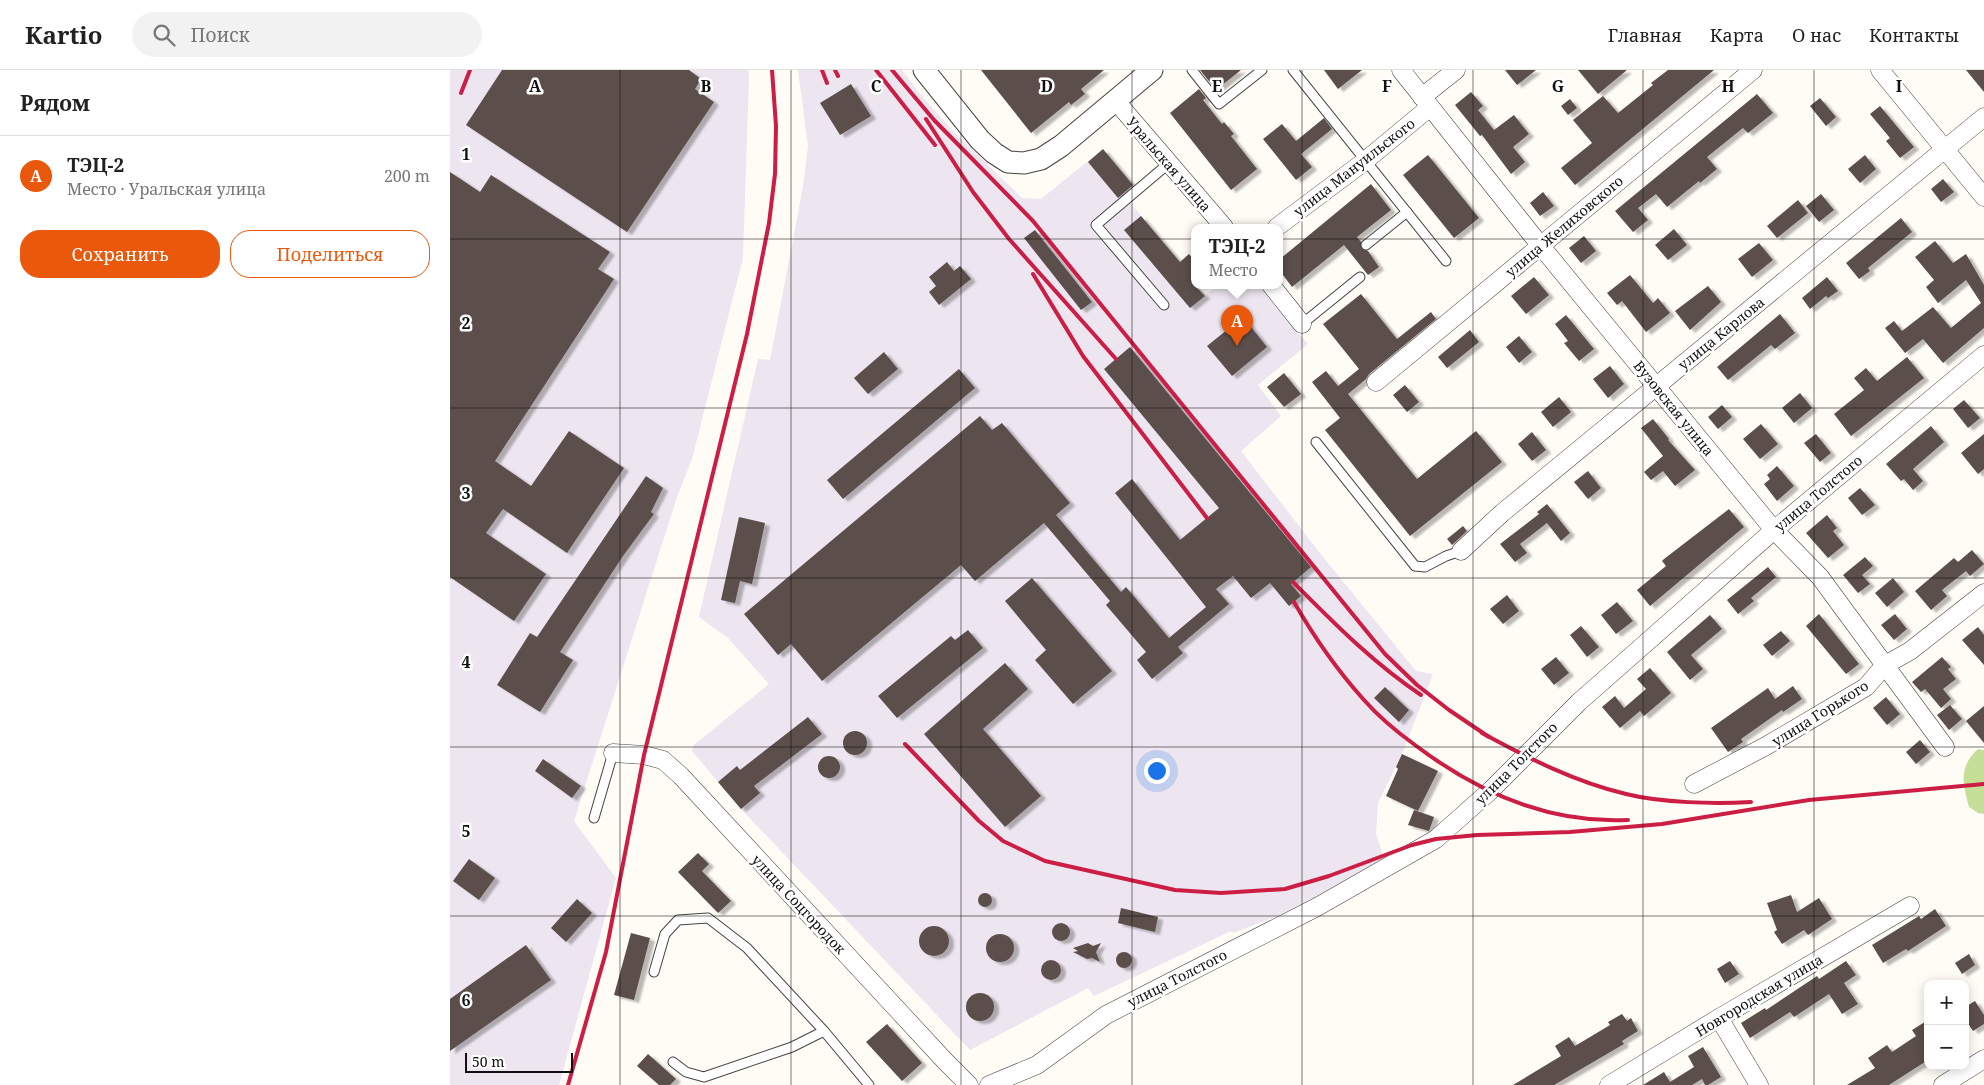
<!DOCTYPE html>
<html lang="ru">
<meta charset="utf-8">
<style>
:root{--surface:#fff;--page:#f2f2f2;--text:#222;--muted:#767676;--line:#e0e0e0;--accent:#ea580c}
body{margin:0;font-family:"Noto Serif",serif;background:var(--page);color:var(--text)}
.controls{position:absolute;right:15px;bottom:15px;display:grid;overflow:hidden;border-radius:10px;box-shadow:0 2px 12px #0003}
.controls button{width:45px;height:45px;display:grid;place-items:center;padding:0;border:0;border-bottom:1px solid var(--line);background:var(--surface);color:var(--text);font:25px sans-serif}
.scale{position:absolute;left:15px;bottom:12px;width:108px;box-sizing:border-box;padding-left:5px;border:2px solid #111;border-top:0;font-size:14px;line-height:18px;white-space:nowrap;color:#111;-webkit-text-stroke:4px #fff;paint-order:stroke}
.you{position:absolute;left:706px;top:700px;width:18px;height:18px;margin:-12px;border:4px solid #fff;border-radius:50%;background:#1a73e8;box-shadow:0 0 0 8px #1a73e833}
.badge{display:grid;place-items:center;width:32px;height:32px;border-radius:50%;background:var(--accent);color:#fff;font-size:16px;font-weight:700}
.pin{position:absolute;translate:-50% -41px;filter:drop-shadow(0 1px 2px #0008)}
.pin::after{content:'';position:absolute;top:26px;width:18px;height:15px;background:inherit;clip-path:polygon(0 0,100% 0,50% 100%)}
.popup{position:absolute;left:741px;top:154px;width:92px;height:65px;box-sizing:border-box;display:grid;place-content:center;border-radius:10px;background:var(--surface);filter:drop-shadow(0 1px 4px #0005);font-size:16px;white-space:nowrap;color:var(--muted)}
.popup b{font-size:19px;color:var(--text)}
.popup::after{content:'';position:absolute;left:50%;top:100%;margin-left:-10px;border:10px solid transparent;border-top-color:var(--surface)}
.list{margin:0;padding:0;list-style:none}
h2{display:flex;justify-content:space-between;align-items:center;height:65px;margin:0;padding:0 20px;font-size:21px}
h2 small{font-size:16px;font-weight:400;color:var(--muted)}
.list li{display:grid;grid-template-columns:32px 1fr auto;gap:15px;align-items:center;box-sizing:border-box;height:80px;padding:0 20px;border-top:1px solid var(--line)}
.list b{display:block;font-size:19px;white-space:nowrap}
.list p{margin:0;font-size:16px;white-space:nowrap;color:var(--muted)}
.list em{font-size:16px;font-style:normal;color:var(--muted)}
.actions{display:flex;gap:10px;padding:15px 20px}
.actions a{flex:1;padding:11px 0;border:1px solid var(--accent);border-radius:20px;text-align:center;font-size:18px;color:var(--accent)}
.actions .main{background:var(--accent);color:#fff}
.icon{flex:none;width:28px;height:28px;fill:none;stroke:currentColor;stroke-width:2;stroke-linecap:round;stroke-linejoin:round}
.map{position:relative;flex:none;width:1534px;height:1015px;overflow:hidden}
header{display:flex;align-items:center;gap:30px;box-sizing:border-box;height:70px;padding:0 25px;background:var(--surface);border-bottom:1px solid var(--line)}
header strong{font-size:24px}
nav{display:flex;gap:28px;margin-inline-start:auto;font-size:18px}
.search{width:350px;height:45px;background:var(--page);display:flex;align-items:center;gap:12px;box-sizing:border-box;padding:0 18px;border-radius:28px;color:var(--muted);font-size:19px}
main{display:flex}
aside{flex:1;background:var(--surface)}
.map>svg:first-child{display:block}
.industrial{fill:#ede5ef}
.forest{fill:#c5df98}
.building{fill:#5b4f4c;filter:url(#shadow)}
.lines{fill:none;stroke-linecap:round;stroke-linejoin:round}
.service-casing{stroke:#444;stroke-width:11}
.minor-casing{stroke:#444;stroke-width:19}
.tertiary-casing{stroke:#444;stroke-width:23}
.service{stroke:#fff;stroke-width:9}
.minor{stroke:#fff;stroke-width:18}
.tertiary{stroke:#fff;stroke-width:21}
.rail{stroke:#cc1d44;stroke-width:4}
.grid{fill:none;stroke:#111;stroke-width:1;stroke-opacity:0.55}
.labels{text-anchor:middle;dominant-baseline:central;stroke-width:5;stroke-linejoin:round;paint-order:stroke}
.street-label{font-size:14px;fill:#111;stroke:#fff}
.grid-label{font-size:16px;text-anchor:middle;font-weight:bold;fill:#111;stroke:#fff;stroke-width:5;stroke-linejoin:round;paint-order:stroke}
</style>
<header>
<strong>Kartio</strong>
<div class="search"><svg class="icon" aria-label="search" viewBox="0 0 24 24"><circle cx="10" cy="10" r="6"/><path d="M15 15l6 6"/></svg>Поиск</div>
<nav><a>Главная</a><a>Карта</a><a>О нас</a><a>Контакты</a></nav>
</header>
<main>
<aside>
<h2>Рядом<small></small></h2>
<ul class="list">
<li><span class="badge">A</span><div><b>ТЭЦ-2</b><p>Место · Уральская улица</p></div><em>200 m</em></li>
</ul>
<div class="actions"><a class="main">Сохранить</a><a>Поделиться</a></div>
</aside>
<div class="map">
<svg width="1534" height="1015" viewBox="0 0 1534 1015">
<defs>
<filter id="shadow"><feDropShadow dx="5" dy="3" stdDeviation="1" flood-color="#0004"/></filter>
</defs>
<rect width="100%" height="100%" fill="#fffbf5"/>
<g class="industrial">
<polygon points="0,0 298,0 299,4 293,188 242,389 227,427 124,751 166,808 109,1015 0,1015"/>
<polygon points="348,0 452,0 471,25 502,60 572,128 591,129 653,79 684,116 673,125 677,129 730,192 739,184 744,190 744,215 751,215 748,217 755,225 769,215 808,215 858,274 808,315 831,346 791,381 869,482 966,601 983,604 952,684 928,733 926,764 935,791 865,832 786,862 779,862 644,926 638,918 520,980 291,739 242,681 244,675 319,614 278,568 249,547 308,289 320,290 353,117 358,76"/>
</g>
<path class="forest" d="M1528,679L1534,680V744L1528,743L1519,737C1513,714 1508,697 1528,679Z"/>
<g class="building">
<polygon points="52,0 239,0 251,9 245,19 264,32 177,162 16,55"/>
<polygon points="531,0 654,0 631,19 635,24 621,35 619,32 581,63"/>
<polygon points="750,0 791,0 766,20"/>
<polygon points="874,0 912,0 888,19"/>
<polygon points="1055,0 1086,0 1067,15"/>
<polygon points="1128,0 1177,0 1148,24"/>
<polygon points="1218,0 1264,0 1125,115 1111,98 1142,73 1123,50 1153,26 1168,43 1203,15 1201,13"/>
<polygon points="1516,0 1534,0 1534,22"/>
<polygon points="401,14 421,46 390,65 370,33"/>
<polygon points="749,19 756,28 753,30 772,54 774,52 784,64 781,66 807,99 781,120 720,43"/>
<polygon points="1021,22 1033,36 1028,40 1044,60 1064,45 1079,64 1063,77 1075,92 1061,104 1032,65 1030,66 1005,35"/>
<polygon points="1307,24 1323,43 1298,63 1293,58 1257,87 1267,99 1250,113 1249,111 1217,137 1206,124 1188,138 1198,150 1183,162 1165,141"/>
<polygon points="1370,28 1386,47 1376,56 1360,36"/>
<polygon points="1120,29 1127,38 1118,45 1111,36"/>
<polygon points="1430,36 1464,77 1450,88 1436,71 1440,68 1420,44"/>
<polygon points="874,48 882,59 851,84 862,97 846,110 813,69 832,54 846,71"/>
<polygon points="653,79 683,115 668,128 638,92"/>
<polygon points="978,85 1029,148 1004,168 953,105"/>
<polygon points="1415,85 1426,99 1410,113 1398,99"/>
<polygon points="0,102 30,122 41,105 160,182 148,199 164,209 45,391 81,416 119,361 174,398 117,483 53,439 36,463 96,504 64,551 0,507"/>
<polygon points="1493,109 1504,122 1491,132 1481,119"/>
<polygon points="921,114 941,140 907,167 911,172 911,178 918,181 929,197 918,205 894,175 842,217 830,201 830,189"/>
<polygon points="1093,122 1104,136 1090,146 1080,133"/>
<polygon points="1371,124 1384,140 1369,152 1356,136"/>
<polygon points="1348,130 1358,143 1327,168 1317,156"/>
<polygon points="691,146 730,192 739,184 744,190 744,215 755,226 740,238 674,160"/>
<polygon points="1451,148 1462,162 1418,198 1420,201 1409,209 1396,193"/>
<polygon points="1224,159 1237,175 1218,190 1205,175"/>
<polygon points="585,160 642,232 631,240 574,168"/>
<polygon points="1134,166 1146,181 1131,193 1119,178"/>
<polygon points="1485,171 1503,193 1516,184 1534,215 1534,258 1493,293 1473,269 1455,283 1435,258 1444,251 1452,261 1483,237 1501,258 1531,233 1516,210 1488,233 1476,217 1484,210 1465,187"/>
<polygon points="1309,173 1323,190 1302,207 1288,189"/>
<polygon points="497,192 504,201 510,196 521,209 489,235 479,222 486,216 479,207"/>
<polygon points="1180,205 1203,233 1208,228 1220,243 1196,262 1172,231 1167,235 1157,223"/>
<polygon points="1084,207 1099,225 1076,244 1061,226"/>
<polygon points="1377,207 1388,221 1378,228 1376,226 1360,239 1352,228"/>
<polygon points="1258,216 1271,232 1240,260 1225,241"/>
<polygon points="911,224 947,269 981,242 986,249 919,304 916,309 898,324 967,409 1026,361 1052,392 960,466 875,360 890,348 862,312 876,301 888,316 909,299 873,254"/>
<polygon points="1330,244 1345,263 1325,279 1321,275 1278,310 1267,297"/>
<polygon points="1116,245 1144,279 1129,291 1114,273 1118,271 1105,254"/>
<polygon points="793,247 817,277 782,306 757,276"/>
<polygon points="1020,260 1029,272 997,298 988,287"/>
<polygon points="1069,266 1082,282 1069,293 1056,277"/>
<polygon points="680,277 861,497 841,514 851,526 839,536 820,513 801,528 783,506 766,519 779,534 728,577 733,583 702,609 687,590 696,582 656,535 660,531 594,453 525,511 511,495 372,611 341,574 328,585 294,544 530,346 542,360 552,353 620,433 606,445 671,522 676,517 719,568 756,537 665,423 682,409 730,470 769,438 654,299"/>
<polygon points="434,282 448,299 418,324 404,308"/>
<polygon points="1457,287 1474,308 1401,366 1384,344 1414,320 1404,308 1416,298 1427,311"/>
<polygon points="1160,296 1174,314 1158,328 1143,309"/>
<polygon points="509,299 525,318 393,429 377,410"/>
<polygon points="834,303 851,324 834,337 817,317"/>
<polygon points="955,315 969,332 957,342 943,325"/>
<polygon points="1350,323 1362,338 1344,353 1332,338"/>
<polygon points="1109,327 1121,342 1103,357 1091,342"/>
<polygon points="1514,330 1530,348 1518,358 1503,339"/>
<polygon points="1272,335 1282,347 1268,359 1258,347"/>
<polygon points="1203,349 1219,369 1218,370 1245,400 1225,416 1213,401 1201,410 1194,402 1213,386 1191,358"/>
<polygon points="1311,354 1328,374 1310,389 1293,369"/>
<polygon points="1481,356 1494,372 1463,399 1473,411 1463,420 1454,409 1451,411 1436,394"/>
<polygon points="1082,362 1096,380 1082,391 1068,374"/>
<polygon points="1366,364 1381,383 1370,392 1354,373"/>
<polygon points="1534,364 1534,399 1528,404 1511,383"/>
<polygon points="1327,396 1344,416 1327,431 1314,414 1320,409 1317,405"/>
<polygon points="1138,401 1151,418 1138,429 1124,412"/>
<polygon points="196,406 213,418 201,442 204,444 173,486 110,582 123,590 90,642 47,615 80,563 87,567"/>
<polygon points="1410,418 1425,435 1412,445 1398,428"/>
<polygon points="1097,434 1120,463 1111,471 1097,453 1070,474 1077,483 1065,492 1050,474 1089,444 1087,442"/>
<polygon points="1279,439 1294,457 1200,536 1187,520 1216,496 1212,491 1214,489"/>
<polygon points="1377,445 1387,458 1383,461 1394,475 1378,488 1356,463"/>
<polygon points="289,447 315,453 302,514 290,511 285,533 271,530"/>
<polygon points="1013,456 1017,461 1002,475 997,469"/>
<polygon points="1522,480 1534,494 1520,506 1516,501 1492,520 1497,526 1481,540 1465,521 1504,488 1508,492"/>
<polygon points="1415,487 1423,496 1412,505 1420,514 1408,523 1393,505"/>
<polygon points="1318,497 1326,507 1301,528 1304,531 1288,544 1277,530"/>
<polygon points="582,508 662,601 623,634 585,590 596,580 555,531"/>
<polygon points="1443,508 1454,522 1437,537 1425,523"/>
<polygon points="1057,525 1069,541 1053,554 1040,539"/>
<polygon points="1167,532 1183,551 1166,564 1151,545"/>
<polygon points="1369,544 1409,594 1396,604 1356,556"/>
<polygon points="1445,544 1457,559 1444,570 1431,555"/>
<polygon points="1260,545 1272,559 1241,585 1253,599 1240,610 1217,582"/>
<polygon points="1131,556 1149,577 1137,587 1120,565"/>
<polygon points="1528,557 1534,565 1534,595 1512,570"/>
<polygon points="518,560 533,578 447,648 428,626 501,566 505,570"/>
<polygon points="1331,561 1340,571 1322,586 1313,575"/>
<polygon points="1106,587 1119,603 1104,615 1091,599"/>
<polygon points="1492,587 1501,597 1498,599 1506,609 1493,619 1501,629 1491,638 1475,619 1471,622 1462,612"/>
<polygon points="555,593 578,619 533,659 591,726 555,757 474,664"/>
<polygon points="1200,598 1221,623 1194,646 1190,641 1170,658 1152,637 1165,626 1174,638 1196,619 1187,609"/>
<polygon points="1343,616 1352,629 1333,642 1332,640 1291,669 1293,672 1278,682 1261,658 1318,618 1325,629"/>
<polygon points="935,617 959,640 949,652 924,628"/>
<polygon points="1436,627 1450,644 1437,655 1423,638"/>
<polygon points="1500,635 1512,649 1499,660 1487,645"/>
<polygon points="1534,636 1534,673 1516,651"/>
<polygon points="358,647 372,664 304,716 310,723 291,739 268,712 287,696 290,700"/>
<circle cx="405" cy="673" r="12"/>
<polygon points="1470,670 1480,682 1466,694 1456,682"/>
<polygon points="952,684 988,701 968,741 936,726 948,699 946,697"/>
<circle cx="379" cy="697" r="11"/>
<polygon points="93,689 131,716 122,728 85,701"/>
<polygon points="964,740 984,747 979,761 958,755"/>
<polygon points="248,783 259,794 252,801 281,831 268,843 228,802"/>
<polygon points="19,789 45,808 29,830 3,811"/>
<circle cx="535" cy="830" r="7"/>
<polygon points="1341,825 1347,842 1369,828 1382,849 1358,865 1354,860 1332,874 1324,862 1327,860 1317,833"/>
<polygon points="127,829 142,843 116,872 101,858"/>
<polygon points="671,838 708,847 705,862 668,853"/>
<polygon points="1485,839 1496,856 1458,881 1456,879 1433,893 1422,875 1469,846 1471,849"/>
<circle cx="611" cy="862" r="9"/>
<circle cx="484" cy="871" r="15"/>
<polygon points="181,863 200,868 184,930 164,925"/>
<circle cx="550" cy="878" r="14"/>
<polygon points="638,873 643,876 651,873 646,882 650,892 642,888 637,889 623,882 628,881 623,878"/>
<polygon points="76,875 101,910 0,981 0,929"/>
<circle cx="674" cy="890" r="8"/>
<polygon points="1519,884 1525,895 1512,904 1505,893"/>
<circle cx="601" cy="900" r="10"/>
<polygon points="1280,891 1289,904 1275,913 1267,899"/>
<polygon points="1396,891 1406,905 1394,913 1408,934 1392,944 1379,924 1344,947 1340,942 1300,968 1291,953 1315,938 1316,940 1367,906 1369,909"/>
<circle cx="530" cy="937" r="14"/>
<polygon points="1525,931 1534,945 1534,954 1523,961 1515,949 1515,937"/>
<polygon points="1172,944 1177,951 1181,948 1188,961 1172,971 1174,974 1104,1015 1063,1015 1111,986 1105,976 1119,967 1125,976 1160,955 1158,952"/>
<polygon points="1478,950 1478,990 1439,1015 1397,1015 1425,998 1418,988 1437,975 1442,982 1466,966 1462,960"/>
<polygon points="437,954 472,993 452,1011 416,972"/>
<polygon points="1253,977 1271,1007 1258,1015 1255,1015 1252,1009 1242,1015 1193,1015 1214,1002 1220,1012 1244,997 1238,986"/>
<polygon points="198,984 226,1009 220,1015 209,1015 187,996"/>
</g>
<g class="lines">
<g class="service-casing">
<g id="service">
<polyline points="742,0 769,34 812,0"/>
<polyline points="843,0 996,191"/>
<polyline points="916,175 957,142"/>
<polyline points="714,235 646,155 718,94"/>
<polyline points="852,254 910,207"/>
<polyline points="866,372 965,496 975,497 996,486 1011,481"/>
<polyline points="144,748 163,683"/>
<polyline points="204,902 215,864 228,850 258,848 297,878 374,961 419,1015"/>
<polyline points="223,992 236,1002 254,1007 342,977 374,961"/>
</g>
</g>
<g class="minor-casing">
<g id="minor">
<polyline points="951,0 1090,175 1324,460 1370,507 1495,677"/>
<polyline points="1430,0 1534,127"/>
<polyline points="972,27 1006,0"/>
<polyline points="665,30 774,157"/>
<polyline points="827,157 915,91 980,37"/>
<polyline points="821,215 852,254"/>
<polyline points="926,312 1303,0"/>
<polyline points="1011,481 1052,443 1534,47"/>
<polyline points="163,683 194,685 213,690 231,706 495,991 519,1015"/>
<polyline points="1244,714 1316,676 1416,617 1435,595 1460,581 1534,523"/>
<polyline points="1269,948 1309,1015"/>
<polyline points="539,1015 587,995 656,945 867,837 986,769 1040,721 1129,632 1324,460 1534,285"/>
<polyline points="1159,1015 1269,948 1460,836"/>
<polyline points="1493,1015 1534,989"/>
</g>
</g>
<g class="tertiary-casing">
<polyline id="tertiary" points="474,0 530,70 544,83 558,92 574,93 591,89 611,76 702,0"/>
</g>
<use href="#service" class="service"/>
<use href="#minor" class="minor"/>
<use href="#tertiary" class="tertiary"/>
<g class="rail">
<polyline points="372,0 377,13"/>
<polyline points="385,0 388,6"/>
<polyline points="426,0 485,75"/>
<polyline points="442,0 484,50 583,151 935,584 967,615 999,640 1039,667"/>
<polyline points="11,23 20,0"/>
<polyline points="476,49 523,122 559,169 666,289"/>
<polyline points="583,204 633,286 757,448"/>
<path d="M843,512C884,553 923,593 971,625"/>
<path d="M844,532C864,567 887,600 914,630C929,647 947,662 965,675C1027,722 1099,754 1178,750"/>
<path d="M1032,663C1078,688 1125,712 1176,724C1212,733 1264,734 1301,732"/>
<polyline points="455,674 529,751 553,771 595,791 725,820 771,823 835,819 879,806 962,775 986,769 1027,765 1120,762 1212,754 1359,730 1534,714"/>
<polyline points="118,1015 156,882 194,685 297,264 319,153 325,104 326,56 322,0"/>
</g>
</g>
<path class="grid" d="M170,0V1015M341,0V1015M511,0V1015M682,0V1015M852,0V1015M1023,0V1015M1193,0V1015M1364,0V1015M0,169H1534M0,338H1534M0,508H1534M0,677H1534M0,846H1534"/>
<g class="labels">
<g class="street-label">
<text transform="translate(719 94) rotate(49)">Уральская улица</text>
<text transform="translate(904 97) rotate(-38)">улица Мануильского</text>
<text transform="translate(1114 156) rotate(-40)">улица Желиховского</text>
<text transform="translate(1271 263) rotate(-39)">улица Карлова</text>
<text transform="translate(1224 338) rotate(51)">Вузовская улица</text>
<text transform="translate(1368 423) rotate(-40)">улица Толстого</text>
<text transform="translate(1370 643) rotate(-32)">улица Горького</text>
<text transform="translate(1066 693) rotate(-45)">улица Толстого</text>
<text transform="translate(349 834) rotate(47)">улица Соцгородок</text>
<text transform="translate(727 908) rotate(-27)">улица Толстого</text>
<text transform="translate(1309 925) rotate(-31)">Новгородская улица</text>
</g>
</g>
<g class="grid-label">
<text x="85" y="22">A</text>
<text x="256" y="22">B</text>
<text x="426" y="22">C</text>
<text x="597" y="22">D</text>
<text x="767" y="22">E</text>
<text x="937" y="22">F</text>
<text x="1108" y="22">G</text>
<text x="1278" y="22">H</text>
<text x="1449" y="22">I</text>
<text x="16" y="90">1</text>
<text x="16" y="259">2</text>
<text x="16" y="429">3</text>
<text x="16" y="598">4</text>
<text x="16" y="767">5</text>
<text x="16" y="936">6</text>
</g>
</svg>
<div class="controls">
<button>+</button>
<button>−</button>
</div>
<div class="scale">50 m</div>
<div class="you"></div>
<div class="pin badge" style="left:787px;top:276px">A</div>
<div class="popup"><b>ТЭЦ-2</b>Место</div>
</div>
</main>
